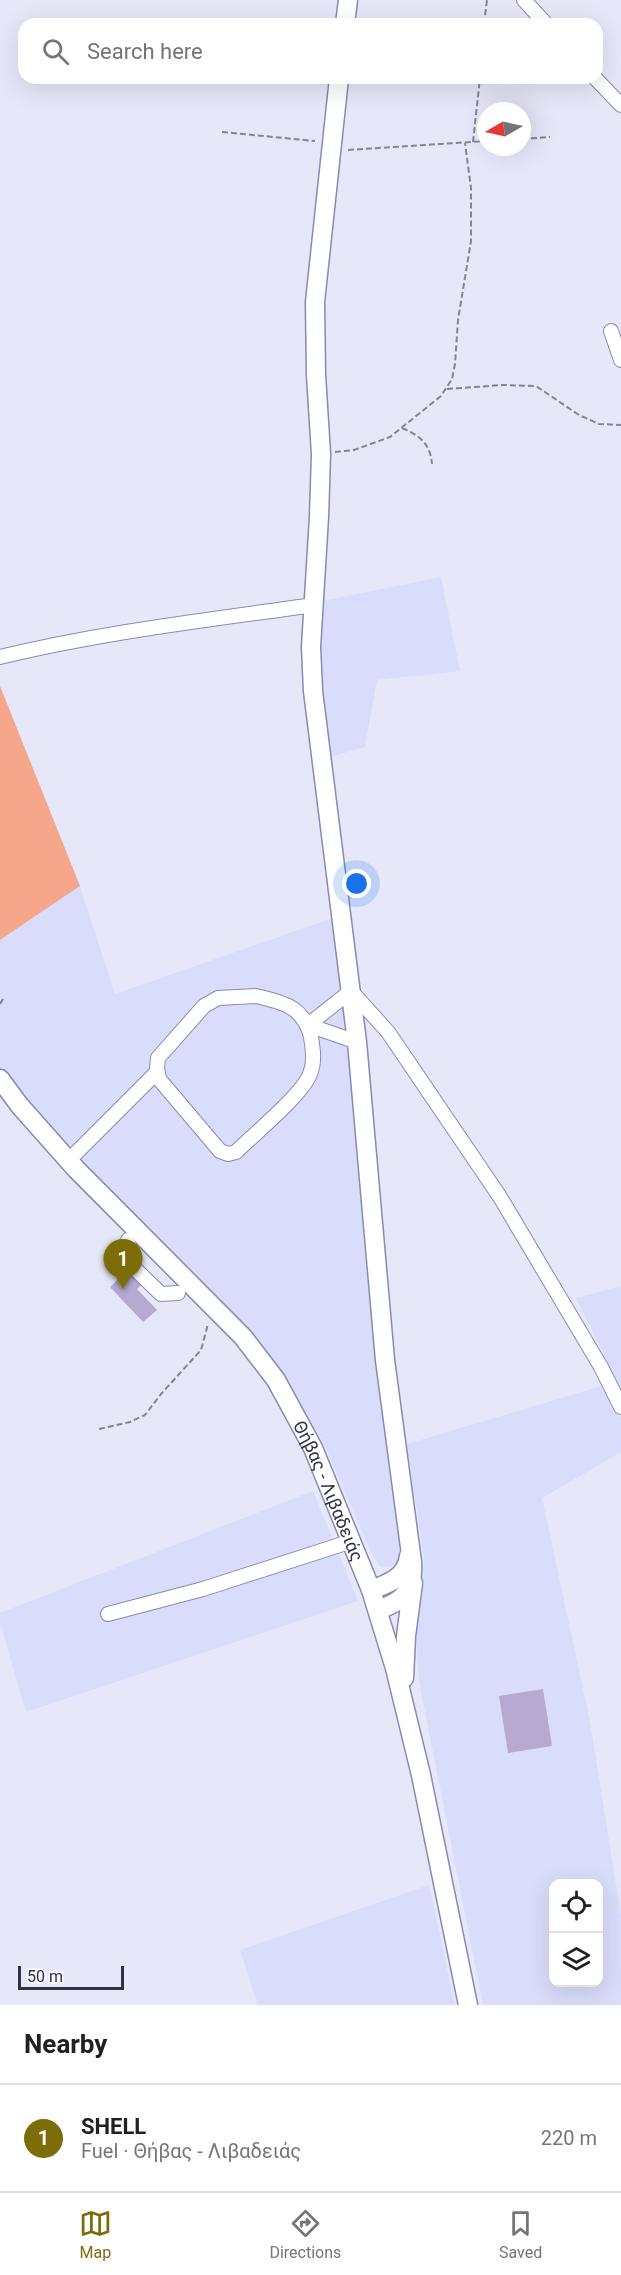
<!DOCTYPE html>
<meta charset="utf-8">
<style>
:root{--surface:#fff;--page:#f6f6f6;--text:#202124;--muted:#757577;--line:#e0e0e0;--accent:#7d6d08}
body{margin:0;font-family:Roboto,sans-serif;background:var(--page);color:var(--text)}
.controls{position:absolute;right:18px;bottom:18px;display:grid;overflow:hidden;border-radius:12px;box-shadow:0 6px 24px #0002}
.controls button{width:54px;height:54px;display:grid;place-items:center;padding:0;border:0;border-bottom:2px solid var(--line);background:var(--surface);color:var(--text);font:30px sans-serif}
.compass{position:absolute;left:477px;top:102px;width:54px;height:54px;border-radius:50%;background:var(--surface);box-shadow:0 6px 24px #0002;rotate:261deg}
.scale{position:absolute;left:18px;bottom:15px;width:106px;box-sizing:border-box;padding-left:6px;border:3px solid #303242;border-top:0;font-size:16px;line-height:21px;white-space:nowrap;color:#303242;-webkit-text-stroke:4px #f5f6ff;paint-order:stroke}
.you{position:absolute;left:357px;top:884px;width:21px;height:21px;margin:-15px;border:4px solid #fff;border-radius:50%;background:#1a73e8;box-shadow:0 0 0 9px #1a73e833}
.badge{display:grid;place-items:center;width:39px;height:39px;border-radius:50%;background:var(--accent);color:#fff;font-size:20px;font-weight:700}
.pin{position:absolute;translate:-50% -50px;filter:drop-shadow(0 2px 3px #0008)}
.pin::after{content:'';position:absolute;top:32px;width:21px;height:18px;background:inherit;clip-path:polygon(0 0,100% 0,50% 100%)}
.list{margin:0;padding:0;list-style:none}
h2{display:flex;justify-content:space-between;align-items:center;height:78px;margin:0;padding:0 24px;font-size:26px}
h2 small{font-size:20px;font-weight:400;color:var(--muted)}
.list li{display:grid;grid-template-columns:39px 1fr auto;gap:18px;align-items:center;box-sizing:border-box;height:108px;padding:0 24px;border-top:2px solid var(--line)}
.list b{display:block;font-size:22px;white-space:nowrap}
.list p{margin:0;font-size:20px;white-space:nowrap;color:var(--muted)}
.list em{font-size:20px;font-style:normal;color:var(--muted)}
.icon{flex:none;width:33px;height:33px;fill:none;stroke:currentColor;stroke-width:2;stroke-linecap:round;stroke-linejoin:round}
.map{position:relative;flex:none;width:621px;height:2005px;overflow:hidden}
.search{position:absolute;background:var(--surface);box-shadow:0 6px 24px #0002;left:18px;right:18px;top:18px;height:66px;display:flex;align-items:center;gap:15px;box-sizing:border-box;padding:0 21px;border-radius:18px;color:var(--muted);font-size:22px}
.sheet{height:186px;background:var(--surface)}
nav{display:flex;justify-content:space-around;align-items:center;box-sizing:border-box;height:84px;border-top:2px solid var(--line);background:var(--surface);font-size:16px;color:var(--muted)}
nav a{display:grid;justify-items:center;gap:3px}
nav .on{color:var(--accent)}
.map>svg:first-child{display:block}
.built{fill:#d9ddfb;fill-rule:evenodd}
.green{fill:#f6a68b}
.building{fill:#b6aad2}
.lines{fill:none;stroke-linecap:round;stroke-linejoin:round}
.minor-casing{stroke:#868bb1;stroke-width:16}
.major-casing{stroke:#868bb1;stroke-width:21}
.path{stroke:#838595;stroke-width:2;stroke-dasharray:6 3;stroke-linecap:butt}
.minor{stroke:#fff;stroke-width:14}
.major{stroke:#fff;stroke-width:18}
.labels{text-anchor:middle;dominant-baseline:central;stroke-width:5;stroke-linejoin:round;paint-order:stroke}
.street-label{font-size:18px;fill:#303242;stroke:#f5f6ff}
</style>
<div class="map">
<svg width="621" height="2005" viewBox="0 0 621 2005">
<rect width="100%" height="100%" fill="#e6e8f9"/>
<g class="built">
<polygon points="441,577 460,671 377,680 365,747 330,757 318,687 323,601"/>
<polygon points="80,886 115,994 333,918 352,1083 370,1309 402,1534 403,1553 398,1561 390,1567 381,1567 373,1556 323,1442 295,1395 264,1353 127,1212 26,1102 0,1070 0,940"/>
<polygon points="621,1286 621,1389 576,1298"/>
<path d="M605,1385L621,1418V1452L542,1498L590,1721L621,1916V2005H483L419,1682L416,1634L422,1596L424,1560L407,1444ZM554,1884H598V1982H554Z"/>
<polygon points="313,1491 358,1601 26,1712 0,1623 0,1613"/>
<polygon points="429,1885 455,2005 258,2005 240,1950"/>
</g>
<polygon class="green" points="0,686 80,886 0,940"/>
<g class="building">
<polygon points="136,1262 150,1277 137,1289 157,1310 143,1322 110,1287"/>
<polygon points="543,1689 552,1746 508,1753 499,1696"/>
</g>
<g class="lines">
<g class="minor-casing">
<g id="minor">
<polyline points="524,0 546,24"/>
<polyline points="595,78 621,105"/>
<polyline points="611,331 621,360"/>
<path d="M0,657C103,632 208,620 314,605"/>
<path d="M256,996C283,1002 304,1007 311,1037C313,1050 315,1062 310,1074C302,1095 254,1134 236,1152L228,1154L220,1151L159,1079L157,1068L158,1058L204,1006L218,998Z"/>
<polyline points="357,1042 308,1025 351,991 388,1032 500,1197 601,1367 621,1407"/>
<polyline points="68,1161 157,1072"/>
<polyline points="128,1240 131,1265 161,1294 178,1293"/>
<polyline points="108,1614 203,1589 352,1541"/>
</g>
</g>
<g class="major-casing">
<g id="major">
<polyline points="345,24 348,0"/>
<path d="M339,78L315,302L316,375L321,454L319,517L311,647L313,691L357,1042L385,1360L412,1562C414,1591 404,1601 378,1610"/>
<path id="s1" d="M0,1079L20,1106L76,1169L243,1337L276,1380L313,1448L371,1590L395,1668L421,1775L468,2005"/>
<path d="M371,1590C388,1584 407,1577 409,1556"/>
<polyline points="404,1678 406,1636 413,1583"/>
</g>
</g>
<g class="path">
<polyline points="484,24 487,0"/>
<polyline points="222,132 315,141"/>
<polyline points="522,139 550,137"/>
<polyline points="473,142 480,78"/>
<polyline points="348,150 486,141"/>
<polyline points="447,389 503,385 536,386 579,415 599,424 621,425"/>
<path d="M402,428C421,436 430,444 432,464"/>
<polyline points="335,452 354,450 390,437 441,396 452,379 455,364 458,320 471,241 471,188 465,143"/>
<polyline points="0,1004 3,999"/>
<polyline points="99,1429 130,1422 145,1415 161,1394 201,1350 208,1324"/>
</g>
<use href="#minor" class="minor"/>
<use href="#major" class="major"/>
</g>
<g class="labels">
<g class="street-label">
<text stroke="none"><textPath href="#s1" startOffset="532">Θήβας - Λιβαδειάς</textPath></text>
</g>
</g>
</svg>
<div class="controls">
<button><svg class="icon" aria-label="locate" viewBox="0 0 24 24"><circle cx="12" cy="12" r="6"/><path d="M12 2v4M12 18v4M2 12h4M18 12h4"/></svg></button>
<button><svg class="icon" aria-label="layers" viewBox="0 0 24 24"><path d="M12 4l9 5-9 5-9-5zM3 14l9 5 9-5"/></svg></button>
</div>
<svg class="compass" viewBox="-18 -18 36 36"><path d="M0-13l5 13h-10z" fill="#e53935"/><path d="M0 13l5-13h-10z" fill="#757577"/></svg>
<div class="scale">50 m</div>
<div class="you"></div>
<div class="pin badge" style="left:123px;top:1289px">1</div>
<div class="search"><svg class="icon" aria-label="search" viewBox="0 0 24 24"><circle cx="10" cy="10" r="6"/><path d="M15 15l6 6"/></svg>Search here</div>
</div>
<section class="sheet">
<h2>Nearby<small></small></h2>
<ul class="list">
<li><span class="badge">1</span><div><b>SHELL</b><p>Fuel · Θήβας - Λιβαδειάς</p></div><em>220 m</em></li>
</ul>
</section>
<nav>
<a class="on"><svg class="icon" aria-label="map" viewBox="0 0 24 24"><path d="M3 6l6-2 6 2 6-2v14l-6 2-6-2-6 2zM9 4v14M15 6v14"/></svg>Map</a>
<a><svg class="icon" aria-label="directions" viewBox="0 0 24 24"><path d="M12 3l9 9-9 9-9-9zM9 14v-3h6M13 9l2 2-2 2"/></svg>Directions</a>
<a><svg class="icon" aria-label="saved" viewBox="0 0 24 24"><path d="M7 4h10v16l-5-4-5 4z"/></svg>Saved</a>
</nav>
